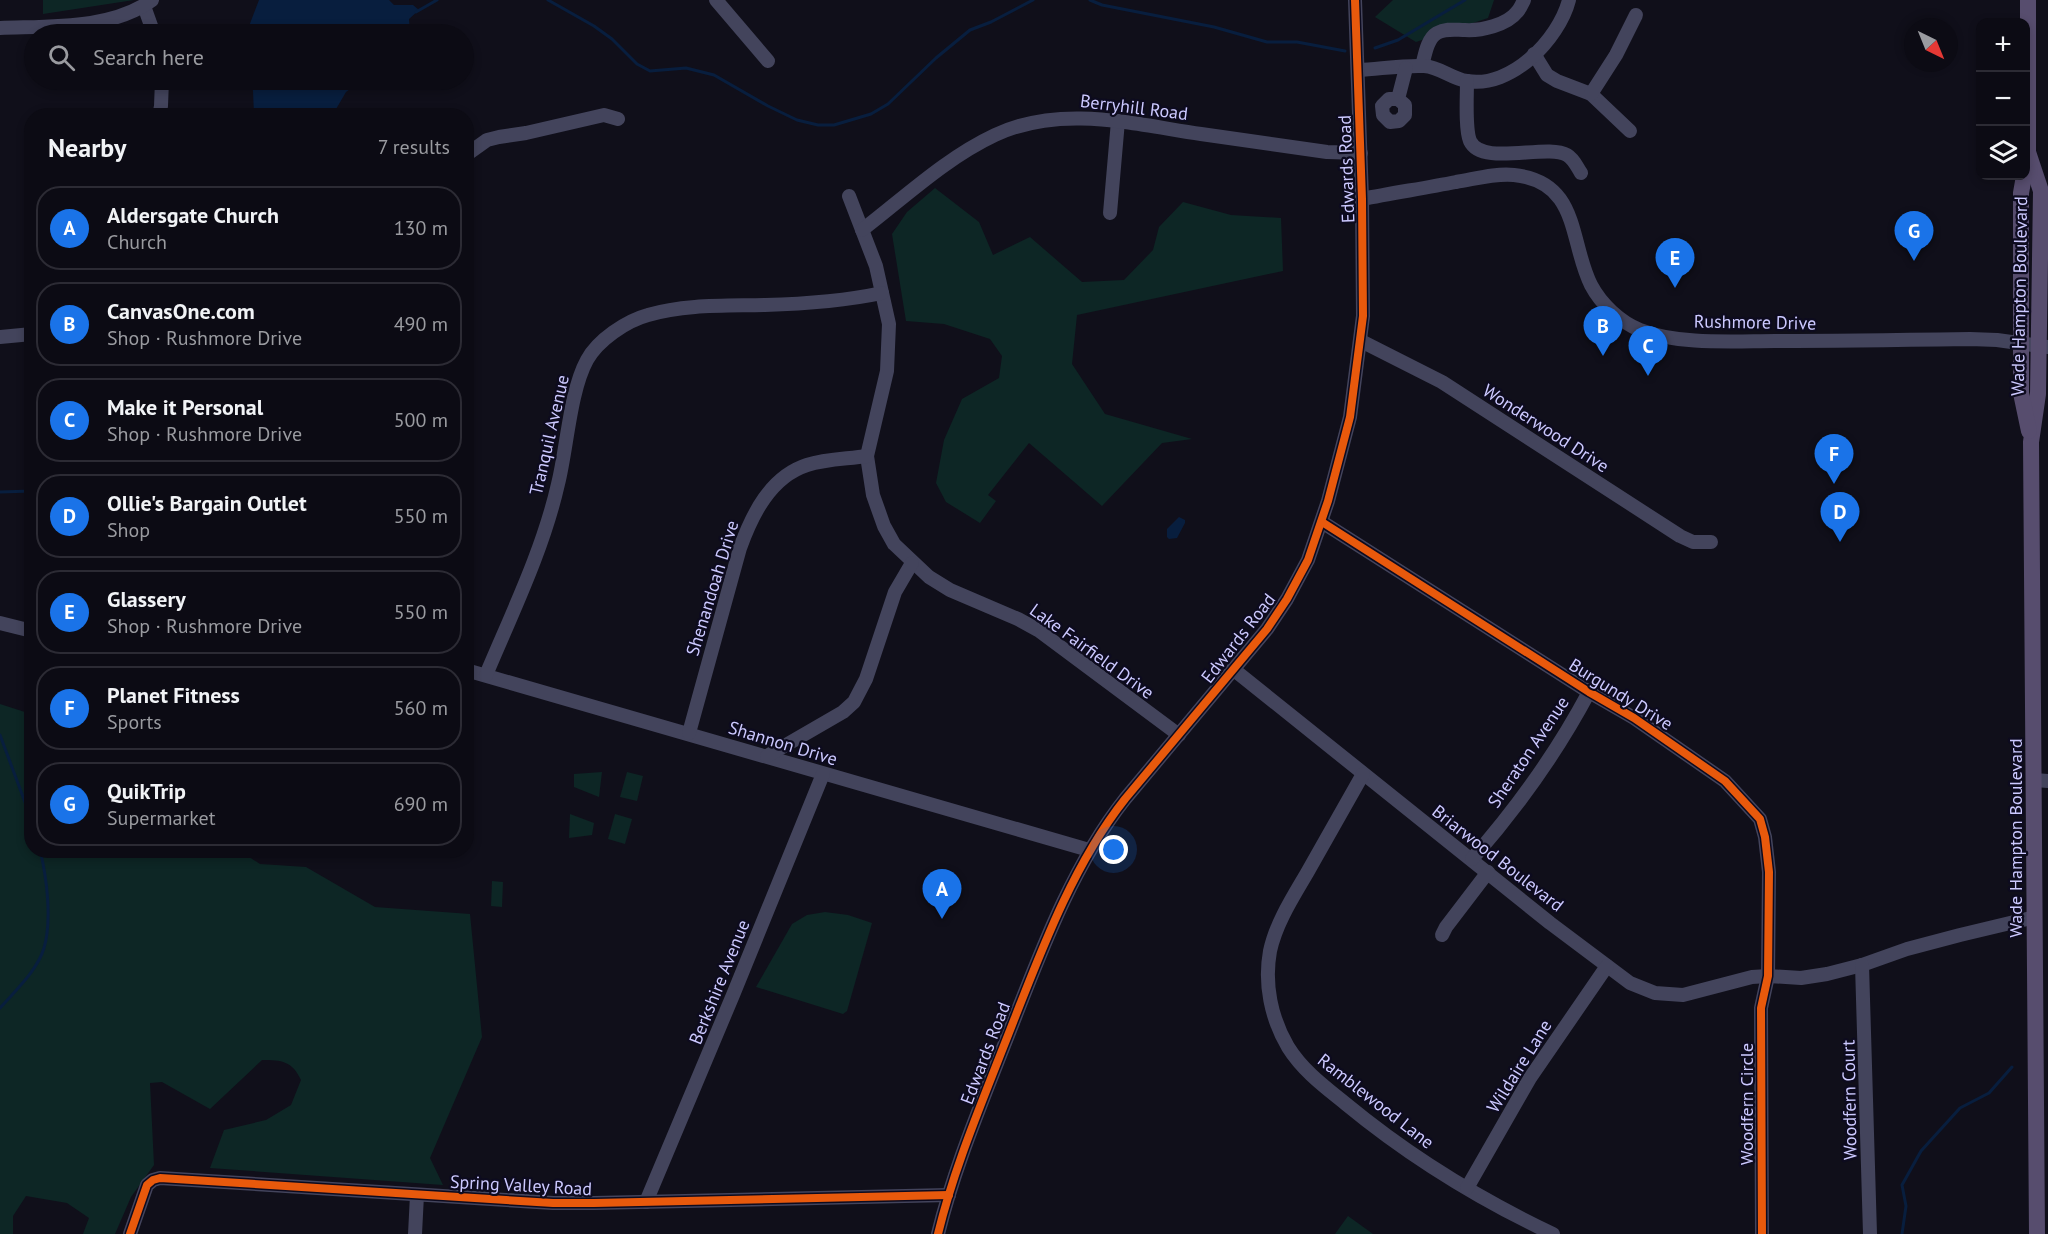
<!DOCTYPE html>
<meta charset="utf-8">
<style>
:root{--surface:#0c0b14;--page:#1a1922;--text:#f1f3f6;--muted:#9a9ba0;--line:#2c2b34;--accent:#1a73e8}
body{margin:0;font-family:"PT Sans",sans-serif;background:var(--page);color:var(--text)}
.controls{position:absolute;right:18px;top:18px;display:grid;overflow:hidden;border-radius:12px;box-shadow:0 3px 9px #0003}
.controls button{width:54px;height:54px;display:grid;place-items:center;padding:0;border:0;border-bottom:2px solid var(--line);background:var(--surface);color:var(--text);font:30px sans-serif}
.compass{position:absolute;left:1904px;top:18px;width:54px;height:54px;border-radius:50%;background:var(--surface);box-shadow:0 3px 9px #0003;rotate:137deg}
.you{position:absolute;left:1114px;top:850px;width:21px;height:21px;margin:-15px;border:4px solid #fff;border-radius:50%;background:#1a73e8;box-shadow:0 0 0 9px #1a73e833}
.badge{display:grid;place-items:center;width:39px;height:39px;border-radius:50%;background:var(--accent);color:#fff;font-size:20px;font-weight:700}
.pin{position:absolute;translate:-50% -50px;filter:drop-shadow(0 2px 3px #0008)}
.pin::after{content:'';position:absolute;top:32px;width:21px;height:18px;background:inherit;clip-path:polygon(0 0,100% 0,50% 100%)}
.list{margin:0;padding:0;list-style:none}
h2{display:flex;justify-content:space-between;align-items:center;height:78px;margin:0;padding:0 24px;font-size:26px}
h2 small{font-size:20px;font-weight:400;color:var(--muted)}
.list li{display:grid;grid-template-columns:39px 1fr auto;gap:18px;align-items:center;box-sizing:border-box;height:84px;margin:0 12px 12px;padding:0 12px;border:2px solid var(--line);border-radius:24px}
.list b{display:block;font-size:22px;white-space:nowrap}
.list p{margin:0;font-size:20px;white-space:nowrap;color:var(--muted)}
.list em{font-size:20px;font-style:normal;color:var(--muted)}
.icon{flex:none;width:33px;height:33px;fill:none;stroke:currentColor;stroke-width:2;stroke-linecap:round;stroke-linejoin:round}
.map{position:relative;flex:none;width:2048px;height:1234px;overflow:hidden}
.search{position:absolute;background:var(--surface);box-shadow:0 3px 9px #0003;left:24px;top:24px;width:450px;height:66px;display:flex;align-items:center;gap:15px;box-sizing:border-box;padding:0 21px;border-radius:33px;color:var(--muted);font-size:22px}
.panel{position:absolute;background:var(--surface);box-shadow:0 3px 9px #0003;left:24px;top:108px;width:450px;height:750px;border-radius:24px}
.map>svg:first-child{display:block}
.green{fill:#0d2625}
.water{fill:#081e3e}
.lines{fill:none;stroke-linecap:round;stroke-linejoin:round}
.stream{stroke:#081e3e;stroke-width:3}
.minor{stroke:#43445c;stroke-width:14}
.major{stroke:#574d6e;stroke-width:16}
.cycleway-casing{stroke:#0d0b1f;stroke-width:11}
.cycleway{stroke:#e8590c;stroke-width:8}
.labels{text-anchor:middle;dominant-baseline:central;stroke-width:4.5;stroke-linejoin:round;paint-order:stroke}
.street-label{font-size:18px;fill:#ccc9ff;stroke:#0d0b1f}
</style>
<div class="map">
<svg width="2048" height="1234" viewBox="0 0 2048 1234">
<rect width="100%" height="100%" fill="#100f1a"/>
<g class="green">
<polygon points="43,0 134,0 43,14"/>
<polygon points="1393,0 1494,0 1488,18 1416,42 1375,17"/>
<polygon points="935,188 979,222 993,255 1030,237 1082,282 1124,280 1153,250 1159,227 1183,202 1231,215 1281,218 1283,271 1077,315 1072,364 1105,414 1192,439 1162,443 1102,506 1029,443 988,495 996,501 980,523 946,502 936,483 944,440 962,399 999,378 1002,356 990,339 944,324 906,321 892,234 907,212"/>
<path d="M0,704L31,714L32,850L240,851L260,864L306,867L375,907L470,914L482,1037L430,1158L443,1185L210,1168L224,1130L266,1120L291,1105L301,1080C292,1061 282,1060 262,1060L210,1109L162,1082L150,1083L154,1165L131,1197L115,1234H83L89,1218L67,1203L26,1196L13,1216V1234H0Z"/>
<polygon points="602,772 599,797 574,787 574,774"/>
<polygon points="627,772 643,776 637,801 620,797"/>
<polygon points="570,814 594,823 592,835 569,838"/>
<polygon points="615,814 632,819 625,844 608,839"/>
<polygon points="492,881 503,882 502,907 491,906"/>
<polygon points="825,912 848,915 872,923 847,1011 843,1014 756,987 792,924 807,915"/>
<polygon points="1348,1216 1373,1234 1335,1234"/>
</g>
<g class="water">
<polygon points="259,0 389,0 394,5 413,5 419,10 409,19 410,34 246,34"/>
<polygon points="250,80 362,80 346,92 332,116 254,115 253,91"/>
<polygon points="1179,517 1185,520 1185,523 1177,538 1169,539 1167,537 1167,529"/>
</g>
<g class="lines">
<g class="stream">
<polyline points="548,0 594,26 612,39 637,64 650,71 686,68 714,75 768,106 797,120 818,125 834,125 871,114 888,104 936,58 970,30 991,22 1033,0"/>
<polyline points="1090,0 1102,5 1214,27 1267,42 1297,42 1345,51"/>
<polyline points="416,12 437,0"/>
<polyline points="1375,48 1398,40 1465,0"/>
<polyline points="0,492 32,491"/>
<polyline points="0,735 32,821"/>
<path d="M0,1008C15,991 37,971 44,948C52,921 47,878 40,850"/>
<polyline points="1902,1234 1906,1206 1902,1185 1921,1151 1960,1108 1989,1093 2012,1067"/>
</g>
<g class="minor">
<polyline points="716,0 768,61"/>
<polyline points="144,6 154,34"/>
<path d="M0,28C48,26 111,30 152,0"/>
<polyline points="1534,54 1547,75 1557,81 1591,94 1630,131"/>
<path d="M1422,66C1425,55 1427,39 1437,33C1446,28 1456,30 1465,30C1481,31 1507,25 1517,12C1520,9 1522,4 1524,0"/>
<path d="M1359,70C1379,69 1404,65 1424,66C1440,67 1452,79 1467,81C1511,89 1559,39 1569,0"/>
<path d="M1467,81C1467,96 1465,129 1470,141C1482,167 1547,143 1567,155C1574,159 1577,167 1581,173"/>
<polyline points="1591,94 1616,55 1636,15"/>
<polyline points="1398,99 1389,99 1382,106 1383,115 1390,122 1399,121 1405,115 1405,105 1398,99 1406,68"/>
<polyline points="159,116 161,106 162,80"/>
<polyline points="466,155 487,140 499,137 526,133 604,115 618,119"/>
<polyline points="849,196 876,266 889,324 887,371 867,456 873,495 884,526 894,544 929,577 950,590 1018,619 1038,630 1179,735"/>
<path d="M1362,199C1393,193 1425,188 1456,182C1475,179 1495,173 1514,175C1580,182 1569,241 1591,285C1601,304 1620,322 1640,330C1678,345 1735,341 1775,341C1840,341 1905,340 1970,339L1997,340L2048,347"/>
<polyline points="1110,213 1118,121"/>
<path d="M862,230C905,197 946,158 995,135C1061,104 1133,124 1201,134C1243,140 1285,146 1327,152L1361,153"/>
<polyline points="0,337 32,334"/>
<polyline points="1361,341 1442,382 1680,536 1693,542 1711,542"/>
<polyline points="1322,522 1589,692 1634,718 1725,781 1760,819 1765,837 1769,872 1768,976 1761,1008 1762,1234"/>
<polyline points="0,623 32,631"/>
<polyline points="1233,669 1550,923 1630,983 1655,993 1683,995 1752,977 1768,976 1801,978 1827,974 1862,965 1907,949 1960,935 2035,917"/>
<polyline points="466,670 1089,850"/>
<path d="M486,675C512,613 543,550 558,484C567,448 570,391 587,360C598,340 626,321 648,315C685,304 727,306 765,305C804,304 844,301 882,293"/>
<path d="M689,733L740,548C752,515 770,477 807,465C826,459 847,459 867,456"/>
<polyline points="767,756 843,712 854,702 866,679 895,592 912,563"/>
<path d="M1363,774C1344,807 1326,840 1307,873C1293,897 1276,923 1270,951C1264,984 1271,1018 1288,1047C1303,1071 1325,1087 1346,1104C1409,1156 1479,1199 1553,1234"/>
<polyline points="2035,780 2048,781"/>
<path d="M1472,859C1517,808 1557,752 1589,692"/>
<polyline points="1442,935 1446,927 1488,872"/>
<polyline points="1862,965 1870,1234"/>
<polyline points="1467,1188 1530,1078 1607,966"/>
<polyline points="646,1202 733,995 823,774"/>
<polyline points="130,1234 147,1185 153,1180 160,1178 553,1203 594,1203 949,1195"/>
<polyline points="415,1234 417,1195"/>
<path d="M938,1234C953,1172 978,1112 1001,1053C1035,968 1068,871 1125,799L1267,629L1287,599L1308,560L1328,501L1350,417L1363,316L1362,199L1355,0"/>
</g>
<g class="major">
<polyline points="2028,152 2041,191 2038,394 2031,442 2037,1234"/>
<polyline points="2026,161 2028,152 2028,0"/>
<polyline points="2024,176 2021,193 2021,393 2029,431"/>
</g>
<g class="cycleway-casing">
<g id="cycleway">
<polyline points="1322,522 1589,692 1634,718 1725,781 1760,819 1765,837 1769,872 1768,976 1761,1008 1762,1234"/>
<polyline points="130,1234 147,1185 153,1180 160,1178 553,1203 594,1203 949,1195"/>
<path d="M938,1234C953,1172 978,1112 1001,1053C1035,968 1068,871 1125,799L1267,629L1287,599L1308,560L1328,501L1350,417L1363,316L1362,199L1355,0"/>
</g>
</g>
<use href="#cycleway" class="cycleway"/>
</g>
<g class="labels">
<g class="street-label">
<text transform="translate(1134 107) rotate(7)">Berryhill Road</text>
<text transform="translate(1346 169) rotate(-92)">Edwards Road</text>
<text transform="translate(2019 296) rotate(-89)">Wade Hampton Boulevard</text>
<text transform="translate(1755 322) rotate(1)">Rushmore Drive</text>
<text transform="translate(1546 428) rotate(33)">Wonderwood Drive</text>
<text transform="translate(549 435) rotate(-77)">Tranquil Avenue</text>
<text transform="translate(712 588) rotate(-73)">Shenandoah Drive</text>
<text transform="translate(1238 638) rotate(-52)">Edwards Road</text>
<text transform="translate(1092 651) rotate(36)">Lake Fairfield Drive</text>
<text transform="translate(1621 694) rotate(32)">Burgundy Drive</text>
<text transform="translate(783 743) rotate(17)">Shannon Drive</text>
<text transform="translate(1528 752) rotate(-56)">Sheraton Avenue</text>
<text transform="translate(2015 838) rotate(-90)">Wade Hampton Boulevard</text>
<text transform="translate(1498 858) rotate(38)">Briarwood Boulevard</text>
<text transform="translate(719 982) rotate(-68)">Berkshire Avenue</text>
<text transform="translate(985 1053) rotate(-69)">Edwards Road</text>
<text transform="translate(1519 1066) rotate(-58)">Wildaire Lane</text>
<text transform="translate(1849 1100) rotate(-91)">Woodfern Court</text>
<text transform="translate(1376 1101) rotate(38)">Ramblewood Lane</text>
<text transform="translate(1746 1104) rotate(-90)">Woodfern Circle</text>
<text transform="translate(521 1185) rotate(3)">Spring Valley Road</text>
</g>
</g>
</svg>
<div class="controls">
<button>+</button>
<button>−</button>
<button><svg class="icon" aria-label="layers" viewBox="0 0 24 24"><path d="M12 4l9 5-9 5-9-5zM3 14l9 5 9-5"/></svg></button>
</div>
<svg class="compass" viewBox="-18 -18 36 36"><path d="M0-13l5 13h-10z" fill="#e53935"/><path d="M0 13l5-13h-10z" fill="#9a9ba0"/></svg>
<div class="you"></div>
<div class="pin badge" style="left:942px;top:919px">A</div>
<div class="pin badge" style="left:1603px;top:356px">B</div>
<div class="pin badge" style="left:1648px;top:376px">C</div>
<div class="pin badge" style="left:1840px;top:542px">D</div>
<div class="pin badge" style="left:1675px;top:288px">E</div>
<div class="pin badge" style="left:1834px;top:484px">F</div>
<div class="pin badge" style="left:1914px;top:261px">G</div>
<div class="search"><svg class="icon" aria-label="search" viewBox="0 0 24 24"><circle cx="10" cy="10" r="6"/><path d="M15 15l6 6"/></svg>Search here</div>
<section class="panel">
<h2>Nearby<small>7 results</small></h2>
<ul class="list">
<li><span class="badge">A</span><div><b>Aldersgate Church</b><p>Church</p></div><em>130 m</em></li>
<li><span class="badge">B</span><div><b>CanvasOne.com</b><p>Shop · Rushmore Drive</p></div><em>490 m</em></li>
<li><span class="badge">C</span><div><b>Make it Personal</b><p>Shop · Rushmore Drive</p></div><em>500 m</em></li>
<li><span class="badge">D</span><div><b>Ollie's Bargain Outlet</b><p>Shop</p></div><em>550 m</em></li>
<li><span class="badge">E</span><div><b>Glassery</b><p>Shop · Rushmore Drive</p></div><em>550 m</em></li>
<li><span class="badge">F</span><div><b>Planet Fitness</b><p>Sports</p></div><em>560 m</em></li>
<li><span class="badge">G</span><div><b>QuikTrip</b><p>Supermarket</p></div><em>690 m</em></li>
</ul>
</section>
</div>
